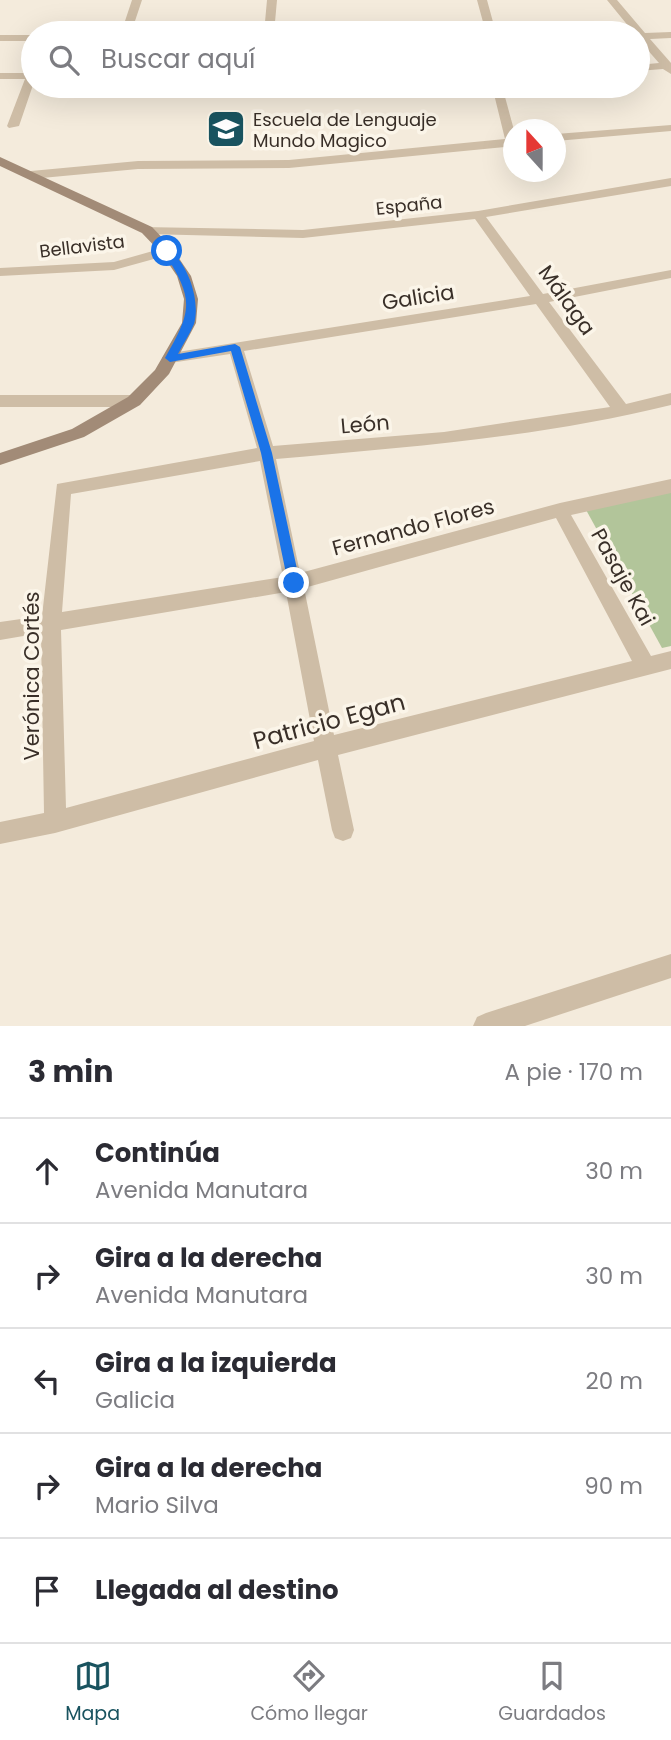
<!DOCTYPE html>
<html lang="es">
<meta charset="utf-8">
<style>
:root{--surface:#fff;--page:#f7f7f7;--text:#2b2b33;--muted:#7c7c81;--line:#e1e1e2;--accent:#19535f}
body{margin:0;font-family:Poppins,sans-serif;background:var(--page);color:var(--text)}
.compass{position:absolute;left:503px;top:119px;width:63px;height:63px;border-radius:50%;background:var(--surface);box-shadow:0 7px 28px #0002;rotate:339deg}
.stop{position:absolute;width:21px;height:21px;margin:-16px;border:5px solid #1a73e8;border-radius:50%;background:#fff}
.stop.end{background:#1a73e8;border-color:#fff;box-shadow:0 2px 7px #0008}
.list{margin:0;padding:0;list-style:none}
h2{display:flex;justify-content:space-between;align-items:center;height:91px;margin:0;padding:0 28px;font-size:30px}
h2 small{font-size:23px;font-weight:400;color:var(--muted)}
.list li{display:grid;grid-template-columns:46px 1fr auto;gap:21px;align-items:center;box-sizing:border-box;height:105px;padding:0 28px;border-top:2px solid var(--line)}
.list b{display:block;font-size:26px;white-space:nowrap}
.list p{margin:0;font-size:23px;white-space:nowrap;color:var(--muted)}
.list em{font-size:23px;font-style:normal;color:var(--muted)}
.icon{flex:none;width:38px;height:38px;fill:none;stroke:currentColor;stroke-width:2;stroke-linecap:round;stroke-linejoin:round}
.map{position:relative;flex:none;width:671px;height:1026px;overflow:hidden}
.search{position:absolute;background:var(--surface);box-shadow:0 7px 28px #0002;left:21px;right:21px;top:21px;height:77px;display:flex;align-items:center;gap:18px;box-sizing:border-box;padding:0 24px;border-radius:38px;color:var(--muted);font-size:26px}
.sheet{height:616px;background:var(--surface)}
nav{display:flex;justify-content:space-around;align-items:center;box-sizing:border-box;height:98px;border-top:2px solid var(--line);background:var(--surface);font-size:19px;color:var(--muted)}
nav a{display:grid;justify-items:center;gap:4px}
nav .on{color:var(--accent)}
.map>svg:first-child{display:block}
.green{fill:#b2c59a}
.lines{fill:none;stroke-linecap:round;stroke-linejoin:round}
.street{fill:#cebda6;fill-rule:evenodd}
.secondary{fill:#a28b77;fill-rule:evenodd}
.route{fill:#1a73e8}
.labels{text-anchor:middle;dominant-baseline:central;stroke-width:7;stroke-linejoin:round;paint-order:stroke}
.far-poi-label{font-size:18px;fill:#392f28;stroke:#fbf5e9;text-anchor:start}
.far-street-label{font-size:18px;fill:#392f28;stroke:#fbf5e9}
.street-label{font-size:21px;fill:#392f28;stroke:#fbf5e9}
.near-street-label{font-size:24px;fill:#392f28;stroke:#fbf5e9}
</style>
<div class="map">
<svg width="671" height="1026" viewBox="0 0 671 1026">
<rect width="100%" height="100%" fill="#f4ebdc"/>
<polygon class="green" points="671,489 671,646 662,648 585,508"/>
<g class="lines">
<g class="street">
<polygon points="132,0 142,0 131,33 121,33"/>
<polygon points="267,0 277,0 274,33 264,33"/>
<polygon points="477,0 487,0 496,33 486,33"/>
<polygon points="607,0 617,0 645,33 671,32 671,38 650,39 671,63 671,74 663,69 638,71 638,65 659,63 638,39 638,33 634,33"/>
<rect x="0" y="35" width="33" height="6"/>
<polygon points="33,68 33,85 19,126 9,128 7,126 25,79 0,79 0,73 27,73"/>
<polygon points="492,86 502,86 514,130 514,146 289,168 138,169 31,179 25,175 31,171 138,161 289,160 505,139"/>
<polygon points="671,125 671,131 556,141 556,134"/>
<path d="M671,178V186L486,217L543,294L671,270V278L549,302L626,404L671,393V405C542,437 409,447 276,459L300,573L560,503L671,479V493L571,515L651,656L671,651V669L338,755L354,830L351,838L343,841L335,838L332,830L318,760L55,833L0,844V822L44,813L41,633L0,640V622L42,616L57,484L257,448L230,354L170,363L162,358L165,354L530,296L475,219L303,238L147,234L142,233V227L303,230L478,211ZM536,304L610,407L444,432L273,446L244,351ZM260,461L283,577L62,612L71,494ZM556,518L632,661L334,735L304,588ZM286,592L314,741L66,808L61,630Z"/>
<polygon points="167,247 172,248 172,254 114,270 0,276 0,268 114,262"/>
<polygon points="0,395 134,395 142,401 134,407 0,407"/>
<polygon points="671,954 671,978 525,1026 473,1026 477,1017 486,1013"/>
</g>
<polygon class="secondary" points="0,157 152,227 172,248 191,276 198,299 196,323 169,374 140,405 84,437 0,465 0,453 72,429 128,397 155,370 182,323 184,299 177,276 162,254 142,233 0,166"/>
</g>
<path class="route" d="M167,248C187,261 201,300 194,324C190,334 183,344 178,354L235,344L240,347L272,453L300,583L298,587L294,588L288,583L261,453L231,351L170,362L165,358C193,309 194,299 163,251Z"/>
<defs>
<g id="school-square" transform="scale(2.0125)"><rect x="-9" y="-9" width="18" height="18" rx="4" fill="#19535f" stroke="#fbf5e9"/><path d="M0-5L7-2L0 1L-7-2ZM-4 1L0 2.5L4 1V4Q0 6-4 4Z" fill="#fff"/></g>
</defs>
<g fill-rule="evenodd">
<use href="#school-square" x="226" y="129"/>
</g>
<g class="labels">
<g class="far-poi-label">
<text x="253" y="119">Escuela de Lenguaje<tspan x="253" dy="21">Mundo Magico</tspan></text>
</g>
<g class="far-street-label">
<text transform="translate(409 205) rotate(-6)">España</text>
<text transform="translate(82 246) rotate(-7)">Bellavista</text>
</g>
<g class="street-label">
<text transform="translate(418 297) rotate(-9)">Galicia</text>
<text transform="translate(567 300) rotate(54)">Málaga</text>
<text transform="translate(365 424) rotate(-5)">León</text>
<text transform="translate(413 527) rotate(-15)">Fernando Flores</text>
<text transform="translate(623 577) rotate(61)">Pasaje Kai</text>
<text transform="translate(31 676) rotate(-90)">Verónica Cortés</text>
</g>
<g class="near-street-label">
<text transform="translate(329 721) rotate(-15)">Patricio Egan</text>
</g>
</g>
</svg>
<svg class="compass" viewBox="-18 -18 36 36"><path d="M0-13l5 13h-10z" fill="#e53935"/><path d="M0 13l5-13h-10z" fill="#7c7c81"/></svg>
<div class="stop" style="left:167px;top:251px"></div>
<div class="stop end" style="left:294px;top:583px"></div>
<div class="search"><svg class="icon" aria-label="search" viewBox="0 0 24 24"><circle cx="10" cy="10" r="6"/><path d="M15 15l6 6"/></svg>Buscar aquí</div>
</div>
<section class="sheet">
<h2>3 min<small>A pie · 170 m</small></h2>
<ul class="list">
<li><svg class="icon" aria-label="ahead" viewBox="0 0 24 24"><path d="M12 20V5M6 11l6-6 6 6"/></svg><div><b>Continúa</b><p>Avenida Manutara</p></div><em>30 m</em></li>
<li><svg class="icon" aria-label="right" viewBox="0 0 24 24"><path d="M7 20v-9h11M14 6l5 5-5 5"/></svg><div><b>Gira a la derecha</b><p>Avenida Manutara</p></div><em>30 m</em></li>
<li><svg class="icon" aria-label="left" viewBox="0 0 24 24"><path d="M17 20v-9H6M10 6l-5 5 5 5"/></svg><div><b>Gira a la izquierda</b><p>Galicia</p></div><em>20 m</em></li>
<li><svg class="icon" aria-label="right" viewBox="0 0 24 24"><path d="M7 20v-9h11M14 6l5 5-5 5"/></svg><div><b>Gira a la derecha</b><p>Mario Silva</p></div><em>90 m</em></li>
<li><svg class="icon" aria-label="arrive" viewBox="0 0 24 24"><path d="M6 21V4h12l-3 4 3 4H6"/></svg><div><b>Llegada al destino</b></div></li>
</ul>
</section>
<nav>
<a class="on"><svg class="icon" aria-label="map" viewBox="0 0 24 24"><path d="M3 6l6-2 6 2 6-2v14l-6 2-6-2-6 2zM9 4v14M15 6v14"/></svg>Mapa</a>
<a><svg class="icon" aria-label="directions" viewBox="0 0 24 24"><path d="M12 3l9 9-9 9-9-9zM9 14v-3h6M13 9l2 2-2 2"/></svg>Cómo llegar</a>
<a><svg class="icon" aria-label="saved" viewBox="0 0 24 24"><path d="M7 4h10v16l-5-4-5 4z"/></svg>Guardados</a>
</nav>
